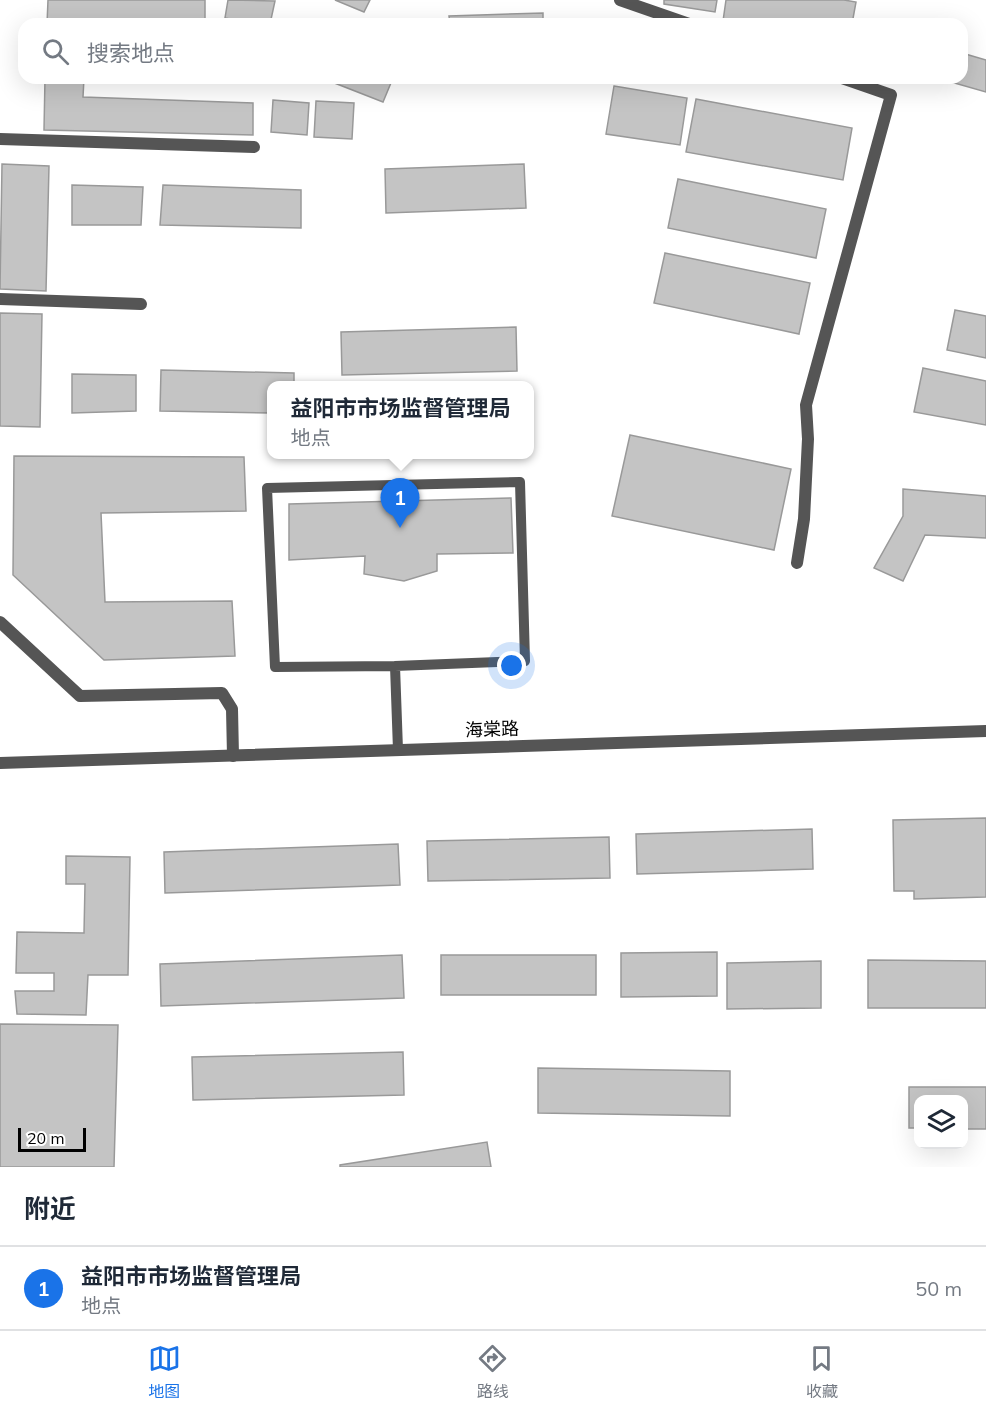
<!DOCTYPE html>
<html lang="zh">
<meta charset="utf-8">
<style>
:root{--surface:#fff;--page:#f6f6f7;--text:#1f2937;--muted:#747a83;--line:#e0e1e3;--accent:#1a73e8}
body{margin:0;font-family:Mulish,"Noto Sans SC",sans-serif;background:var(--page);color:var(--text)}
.controls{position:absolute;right:18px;bottom:18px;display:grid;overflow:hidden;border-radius:12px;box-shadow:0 6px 24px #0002}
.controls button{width:54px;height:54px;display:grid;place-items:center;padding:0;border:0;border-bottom:2px solid var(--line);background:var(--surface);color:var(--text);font:30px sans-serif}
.scale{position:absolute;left:18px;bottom:15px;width:68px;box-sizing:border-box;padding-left:6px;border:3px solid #000;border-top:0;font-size:16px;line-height:21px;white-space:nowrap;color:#000;-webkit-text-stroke:4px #fff;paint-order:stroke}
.you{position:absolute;left:512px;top:666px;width:21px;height:21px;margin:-15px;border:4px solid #fff;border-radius:50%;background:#1a73e8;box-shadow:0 0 0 9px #1a73e833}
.badge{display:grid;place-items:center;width:39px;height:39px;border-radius:50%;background:var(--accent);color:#fff;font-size:20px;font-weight:700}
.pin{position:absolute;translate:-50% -50px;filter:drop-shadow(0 2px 3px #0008)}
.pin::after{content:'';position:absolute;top:32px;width:21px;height:18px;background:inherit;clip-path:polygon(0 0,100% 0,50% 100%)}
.popup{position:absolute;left:267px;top:381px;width:267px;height:78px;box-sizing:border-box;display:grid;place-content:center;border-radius:12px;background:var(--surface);filter:drop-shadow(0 2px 4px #0005);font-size:20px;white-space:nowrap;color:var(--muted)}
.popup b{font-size:22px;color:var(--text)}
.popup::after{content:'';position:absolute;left:50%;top:100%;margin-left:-12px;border:12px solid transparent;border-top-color:var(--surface)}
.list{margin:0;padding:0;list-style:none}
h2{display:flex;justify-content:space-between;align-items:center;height:78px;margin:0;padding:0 24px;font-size:26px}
h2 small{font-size:20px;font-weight:400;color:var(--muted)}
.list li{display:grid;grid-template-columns:39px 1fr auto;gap:18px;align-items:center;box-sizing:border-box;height:84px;padding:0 24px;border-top:2px solid var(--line)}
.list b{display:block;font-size:22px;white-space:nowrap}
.list p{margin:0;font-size:20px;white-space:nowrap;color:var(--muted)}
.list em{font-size:20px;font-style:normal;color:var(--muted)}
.icon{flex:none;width:33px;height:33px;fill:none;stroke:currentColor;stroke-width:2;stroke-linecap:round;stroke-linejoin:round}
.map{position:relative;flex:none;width:986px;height:1167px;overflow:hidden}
.search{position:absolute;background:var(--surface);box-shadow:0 6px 24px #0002;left:18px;right:18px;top:18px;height:66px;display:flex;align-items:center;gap:15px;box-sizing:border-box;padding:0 21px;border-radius:18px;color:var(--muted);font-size:22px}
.sheet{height:162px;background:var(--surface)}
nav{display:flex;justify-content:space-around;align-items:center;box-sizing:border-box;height:84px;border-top:2px solid var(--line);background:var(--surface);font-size:16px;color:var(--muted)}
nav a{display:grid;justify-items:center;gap:3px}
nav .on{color:var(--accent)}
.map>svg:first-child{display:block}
.building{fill:#c4c4c4;stroke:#999;stroke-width:1.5}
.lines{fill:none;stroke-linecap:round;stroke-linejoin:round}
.service{stroke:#555;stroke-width:10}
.minor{stroke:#555;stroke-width:12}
.tertiary{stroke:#555;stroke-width:12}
.labels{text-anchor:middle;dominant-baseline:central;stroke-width:4.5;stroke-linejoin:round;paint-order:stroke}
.street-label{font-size:18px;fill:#000;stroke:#fff}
</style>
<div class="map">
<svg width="986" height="1167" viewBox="0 0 986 1167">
<rect width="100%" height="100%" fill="#fff"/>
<g class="building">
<polygon points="48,0 205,0 205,24 47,24"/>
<polygon points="228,0 275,1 270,24 255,24 225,18"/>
<polygon points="335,0 370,0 364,12"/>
<polygon points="664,0 717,0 715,12 664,4"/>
<polygon points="726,0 844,0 856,2 852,24 747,24 723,21"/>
<polygon points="543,13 543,24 450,24 449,16"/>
<polygon points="962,53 986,60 986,92 937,78 962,78"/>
<polygon points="45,78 84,78 83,97 253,103 253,135 44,130"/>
<rect x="222" y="78" width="35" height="3"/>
<polygon points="334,78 393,78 383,102 332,82"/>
<polygon points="614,86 687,98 680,145 606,134"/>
<polygon points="696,99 852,128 843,180 686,152"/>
<polygon points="273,100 309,103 307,135 271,132"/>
<polygon points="316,101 354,103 352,139 314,137"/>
<polygon points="2,164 49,166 46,291 0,289"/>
<polygon points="524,164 526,208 386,213 385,169"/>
<polygon points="678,179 826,209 816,258 668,228"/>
<polygon points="72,185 143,187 141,225 72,225"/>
<polygon points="163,185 301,190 301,228 160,225"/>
<polygon points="665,253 810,283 799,334 654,303"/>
<polygon points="955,310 986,316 986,358 947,350"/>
<polygon points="0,313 42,314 40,427 0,426"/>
<polygon points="516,327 517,371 342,375 341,332"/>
<polygon points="923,368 986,381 986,425 914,412"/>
<polygon points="161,370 294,373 294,386 271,386 271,413 160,411"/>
<polygon points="72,374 136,375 136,411 72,413"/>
<polygon points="630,435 791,469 774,550 612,516"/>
<polygon points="14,456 244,457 246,511 101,513 105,602 232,601 235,656 104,660 13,575"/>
<polygon points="903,489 986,496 986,538 925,535 903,581 874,568 903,516"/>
<polygon points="511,498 513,553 437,554 437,571 404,581 364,574 365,556 289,560 289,504"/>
<polygon points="986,818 986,897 914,899 914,891 894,891 893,820"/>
<polygon points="812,829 813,869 637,874 636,834"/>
<polygon points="609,837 610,878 428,881 427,841"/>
<polygon points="398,844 400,885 165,893 164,852"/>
<polygon points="66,856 130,857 128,975 88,975 86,1015 17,1014 15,991 54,991 54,973 16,973 17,932 84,933 85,884 66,884"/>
<polygon points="717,952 717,996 621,997 621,953"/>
<polygon points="402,955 404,998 161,1006 160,964"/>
<rect x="441" y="955" width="155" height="40"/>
<polygon points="868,960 986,961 986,1008 868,1008"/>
<polygon points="821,961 821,1008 727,1009 727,963"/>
<polygon points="0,1024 118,1025 114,1167 0,1167"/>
<polygon points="403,1052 404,1095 193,1100 192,1057"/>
<polygon points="538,1068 730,1071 730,1116 538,1113"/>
<polygon points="909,1087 986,1087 986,1129 964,1129 964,1100 918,1100 918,1128 909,1128"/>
<polygon points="487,1142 491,1167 340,1167 340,1165"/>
</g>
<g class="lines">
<polyline class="service" points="395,666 275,667 267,488 520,482 525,661 395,666 398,750"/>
<g class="minor">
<polyline points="620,0 689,24"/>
<polyline points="0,139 254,147"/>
<polyline points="0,299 141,304"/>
<polyline points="797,563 804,519 808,439 806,405 891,95 842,78"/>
<polyline points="0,622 80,696 222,693 232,709 233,756"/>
</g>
<polyline class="tertiary" points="0,763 986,731"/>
</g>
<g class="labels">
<g class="street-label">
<text transform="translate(492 729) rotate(-2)">海棠路</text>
</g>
</g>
</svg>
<div class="controls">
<button><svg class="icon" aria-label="layers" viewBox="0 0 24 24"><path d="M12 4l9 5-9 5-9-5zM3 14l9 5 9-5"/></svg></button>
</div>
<div class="scale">20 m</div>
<div class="you"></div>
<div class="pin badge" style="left:400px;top:528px">1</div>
<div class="popup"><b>益阳市市场监督管理局</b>地点</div>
<div class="search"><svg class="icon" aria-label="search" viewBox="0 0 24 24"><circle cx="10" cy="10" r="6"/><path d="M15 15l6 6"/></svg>搜索地点</div>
</div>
<section class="sheet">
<h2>附近<small></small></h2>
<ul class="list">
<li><span class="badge">1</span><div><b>益阳市市场监督管理局</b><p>地点</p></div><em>50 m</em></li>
</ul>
</section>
<nav>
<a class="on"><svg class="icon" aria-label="map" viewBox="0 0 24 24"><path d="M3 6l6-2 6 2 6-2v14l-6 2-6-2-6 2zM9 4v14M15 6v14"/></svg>地图</a>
<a><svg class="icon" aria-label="directions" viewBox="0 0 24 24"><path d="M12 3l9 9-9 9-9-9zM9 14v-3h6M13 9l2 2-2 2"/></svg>路线</a>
<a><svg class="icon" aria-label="saved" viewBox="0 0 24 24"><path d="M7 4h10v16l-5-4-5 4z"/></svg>收藏</a>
</nav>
